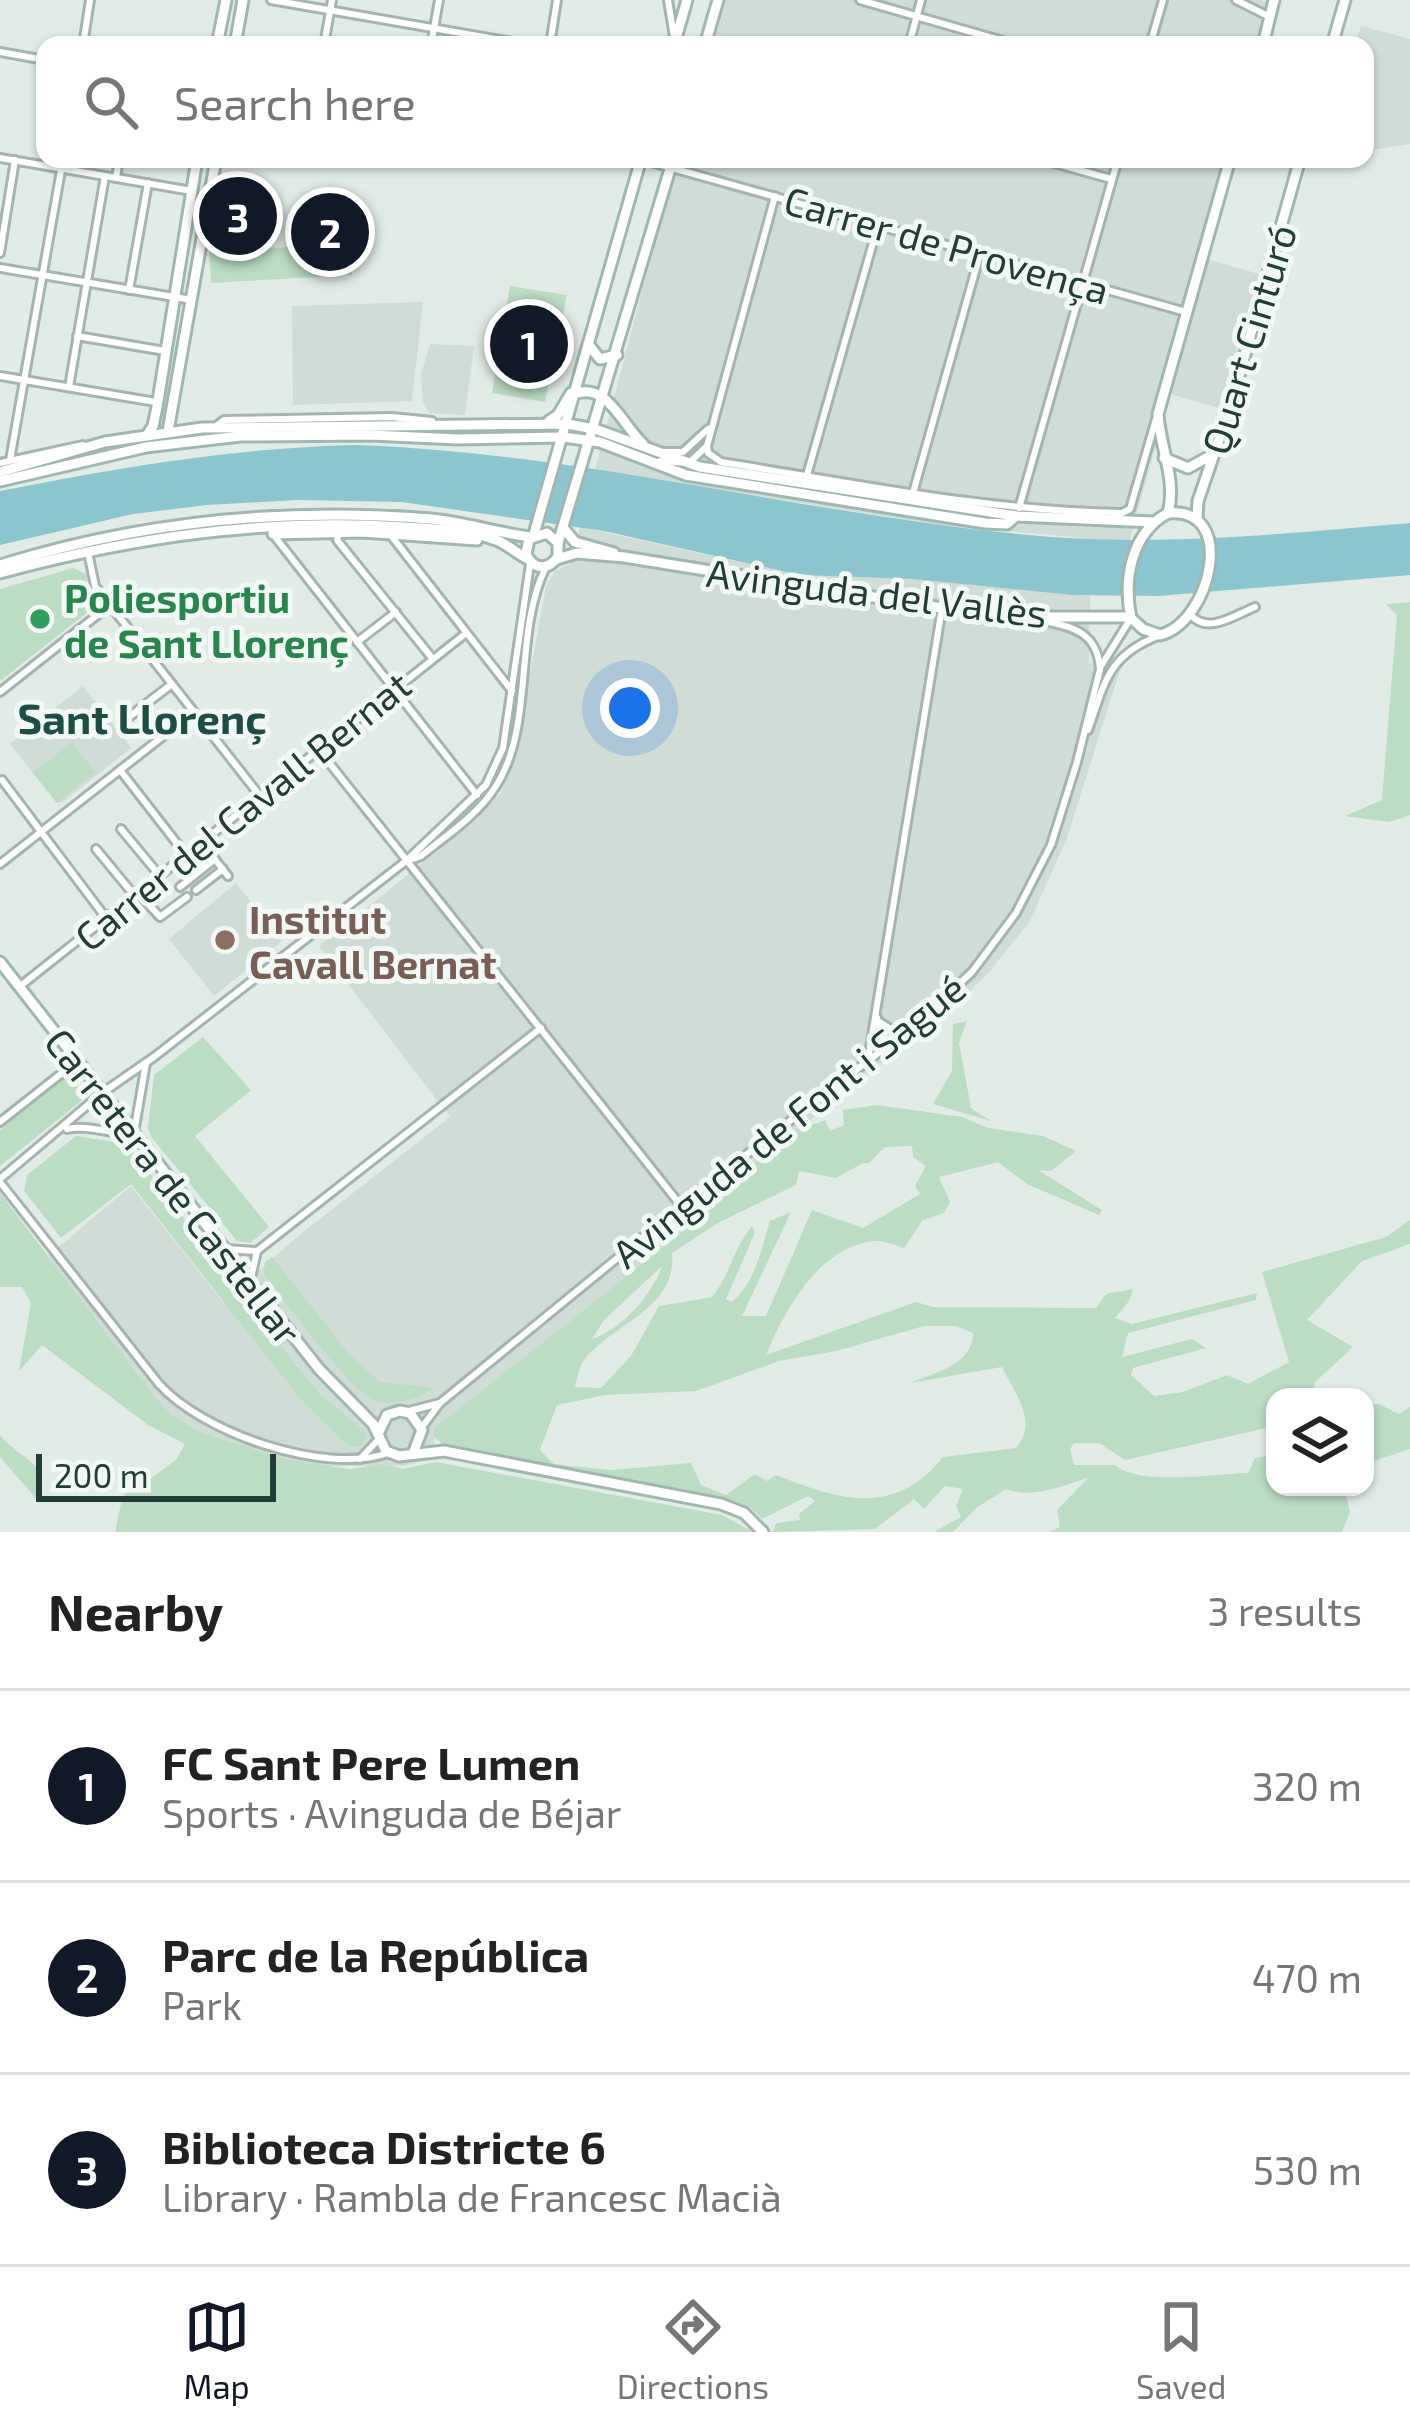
<!DOCTYPE html>
<meta charset="utf-8">
<style>
:root{--surface:#fff;--page:#f2f2f2;--text:#222;--muted:#767676;--line:#e0e0e0;--accent:#111827}
body{margin:0;font-family:"Exo 2",sans-serif;background:var(--page);color:var(--text)}
.controls{position:absolute;right:36px;bottom:36px;display:grid;overflow:hidden;border-radius:24px;box-shadow:0 3px 9px #0004}
.controls button{width:108px;height:108px;display:grid;place-items:center;padding:0;border:0;border-bottom:3px solid var(--line);background:var(--surface);color:var(--text);font:60px sans-serif}
.scale{position:absolute;left:36px;bottom:30px;width:240px;box-sizing:border-box;padding-left:12px;border:6px solid #223c36;border-top:0;font-size:33px;line-height:42px;white-space:nowrap;color:#223c36;-webkit-text-stroke:9px #f2f8f5;paint-order:stroke}
.you{position:absolute;left:630px;top:708px;width:42px;height:42px;margin:-30px;border:9px solid #fff;border-radius:50%;background:#1a73e8;box-shadow:0 0 0 18px #1a73e833}
.badge{display:grid;place-items:center;width:78px;height:78px;border-radius:50%;background:var(--accent);color:#fff;font-size:39px;font-weight:700}
.pin{position:absolute;translate:-50% -50%;border:6px solid #fff;box-shadow:0 3px 12px #0006}
.list{margin:0;padding:0;list-style:none}
h2{display:flex;justify-content:space-between;align-items:center;height:156px;margin:0;padding:0 48px;font-size:51px}
h2 small{font-size:39px;font-weight:400;color:var(--muted)}
.list li{display:grid;grid-template-columns:78px 1fr auto;gap:36px;align-items:center;box-sizing:border-box;height:192px;padding:0 48px;border-top:3px solid var(--line)}
.list b{display:block;font-size:45px;white-space:nowrap}
.list p{margin:0;font-size:39px;white-space:nowrap;color:var(--muted)}
.list em{font-size:39px;font-style:normal;color:var(--muted)}
.icon{flex:none;width:66px;height:66px;fill:none;stroke:currentColor;stroke-width:2;stroke-linecap:round;stroke-linejoin:round}
.map{position:relative;flex:none;width:1410px;height:1532px;overflow:hidden}
.search{position:absolute;background:var(--surface);box-shadow:0 3px 9px #0004;left:36px;right:36px;top:36px;height:132px;display:flex;align-items:center;gap:30px;box-sizing:border-box;padding:0 42px;border-radius:24px;color:var(--muted);font-size:45px}
.sheet{height:732px;background:var(--surface)}
nav{display:flex;justify-content:space-around;align-items:center;box-sizing:border-box;height:168px;border-top:3px solid var(--line);background:var(--surface);font-size:33px;color:var(--muted)}
nav a{display:grid;justify-items:center;gap:6px}
nav .on{color:var(--accent)}
.map>svg:first-child{display:block}
.built{fill:#d0dcd6}
.green{fill:#bbddc4;fill-rule:evenodd}
.water{fill:#8ac5d0}
.lines{fill:none;stroke-linecap:round;stroke-linejoin:round}
.street-casing{stroke:#a5b4ae;stroke-width:12}
.secondary-casing{stroke:#a0b7af;stroke-width:15}
.street{stroke:#fff;stroke-width:6}
.secondary{stroke:#fff;stroke-width:9}
.leisure-dot{fill:#2e9e5b;stroke:#f2f8f5;stroke-width:4.5}
.education-dot{fill:#8d6e63;stroke:#f2f8f5;stroke-width:4.5}
.labels{text-anchor:middle;dominant-baseline:central;stroke-width:10;stroke-linejoin:round;paint-order:stroke}
.street-label{font-size:39px;fill:#223c36;stroke:#f2f8f5}
.leisure-label{font-size:39px;font-weight:bold;fill:#27864d;stroke:#f2f8f5;text-anchor:start}
.education-label{font-size:39px;font-weight:bold;fill:#785e54;stroke:#f2f8f5;text-anchor:start}
.neighbourhood-label{font-size:42px;font-weight:bold;fill:#1e4e43;stroke:#f2f8f5}
</style>
<div class="map">
<svg width="1410" height="1532" viewBox="0 0 1410 1532">
<rect width="100%" height="100%" fill="#e2ece7"/>
<g class="built">
<polygon points="719,0 1260,0 1278,5 1267,45 707,45"/>
<polygon points="1361,26 1410,39 1410,144 1365,151 1365,45 1355,45"/>
<polygon points="677,159 1234,159 1206,259 1259,274 1219,408 1170,394 1129,542 939,525 595,470"/>
<polygon points="423,302 412,401 293,405 292,306"/>
<polygon points="430,344 474,346 465,415 429,413 423,402 421,375"/>
<polygon points="580,527 800,575 913,579 1090,596 1089,663 1121,667 1067,838 1030,921 989,972 957,1004 711,1198 679,1235 434,1428 435,1458 403,1466 320,1466 288,1460 201,1432 169,1412 155,1397 48,1256 131,1186 223,1302 297,1237 450,1117 319,946 471,824 501,793 514,761 546,586 555,571 570,564"/>
<polygon points="83,686 131,748 63,802 57,803 10,744"/>
<polygon points="236,883 282,941 214,996 169,939"/>
</g>
<g class="green">
<polygon points="309,208 350,218 352,275 211,283 209,251 310,246"/>
<polygon points="510,286 567,295 545,402 492,393"/>
<polygon points="73,568 86,574 92,609 0,681 0,589"/>
<polygon points="1410,602 1410,815 1389,822 1345,816 1382,800 1397,615 1386,604"/>
<polygon points="72,742 95,772 57,803 33,773"/>
<polygon points="967,1021 959,1043 971,1108 991,1121 933,1104 952,1071 953,1024"/>
<polygon points="203,1037 251,1090 195,1136 269,1227 250,1243 237,1241 152,1138 148,1128 154,1075"/>
<polygon points="67,1075 82,1092 81,1101 0,1166 0,1130"/>
<path d="M877,1105L962,1117L988,1128L1043,1136L1076,1151L1051,1171L1038,1170L1102,1210L1099,1215L1027,1184L998,1162L939,1177L950,1202L944,1213L923,1220L904,1248C895,1245 884,1241 875,1241C820,1245 784,1311 766,1355L916,1302L933,1307L1096,1308L1106,1294L1133,1289L1129,1301L1115,1318L1132,1324L1257,1293L1256,1300L1128,1333L1122,1357L1192,1339L1206,1348L1133,1368L1131,1375L1154,1396L1183,1392L1227,1375L1248,1384L1289,1362L1262,1272L1386,1237L1410,1220V1244L1362,1261L1307,1320L1353,1347L1314,1383L1318,1397H1275V1426L1125,1460L1099,1443H1074L1070,1449L1074,1465H1115C1138,1486 1215,1474 1248,1473L1255,1458L1268,1456L1275,1449V1487H1344L1350,1512L1342,1532H1049L1060,1527L1057,1510L1088,1478C1062,1486 1032,1499 1006,1489L976,1508L953,1532H934L961,1517L956,1506L963,1489L945,1486L924,1509L914,1499L875,1529L773,1532L776,1523L800,1520L799,1514L815,1501L808,1496L762,1519L750,1507L725,1498L444,1445L434,1437V1428L679,1235L711,1198L808,1121L809,1126L825,1120L830,1131L844,1125L843,1110ZM912,1146L913,1157L926,1166L915,1186L920,1194L863,1228L812,1210L766,1316H742L791,1212L770,1221C762,1247 754,1287 731,1302L726,1299L755,1233L752,1226C734,1247 730,1275 712,1297L659,1306L631,1356L601,1388L575,1387C577,1379 579,1367 584,1360C612,1324 678,1308 672,1253L718,1223L796,1185L799,1171L836,1178L863,1163H869L885,1147ZM662,1266C652,1295 621,1330 592,1339L604,1320ZM924,1326H956L973,1333C973,1365 935,1372 910,1383L1002,1367C1015,1394 1039,1422 1016,1448L943,1457C894,1518 839,1500 776,1475L767,1481L755,1474L726,1495L701,1485L691,1463L610,1470L554,1464L540,1450L557,1405L605,1395L696,1391L779,1361L836,1351Z"/>
<polygon points="76,1136 127,1144 302,1373 321,1395 363,1430 366,1437 361,1446 349,1446 298,1396 131,1184 61,1238 24,1191 27,1175"/>
<polygon points="0,1193 155,1397 171,1414 201,1432 288,1460 350,1469 384,1464 403,1469 436,1462 722,1515 753,1532 115,1532 122,1499 134,1478 146,1482 176,1460 185,1444 148,1425 42,1345 19,1371 31,1303 22,1287 0,1287"/>
<path d="M272,1257L349,1354L380,1382L435,1388C423,1397 396,1404 381,1403C354,1400 284,1298 264,1275L265,1262Z"/>
<polygon points="1379,1404 1399,1414 1410,1407 1410,1449 1365,1464 1365,1405"/>
<path d="M0,1435C19,1460 52,1460 40,1503L0,1457Z"/>
</g>
<path class="water" d="M357,445C580,453 796,512 1018,534C1149,548 1279,534 1410,523V575L1158,596L1073,595L913,579L800,575L604,531L402,502L297,500L207,505L133,514L0,545V491C123,467 231,448 357,445Z"/>
<g class="lines">
<g class="street-casing">
<g id="street">
<polyline points="271,0 530,45"/>
<polyline points="668,0 674,37"/>
<polyline points="860,0 1017,45"/>
<polyline points="1236,0 1270,17"/>
<polyline points="83,45 90,0"/>
<polyline points="324,45 332,0"/>
<polyline points="431,45 439,0"/>
<polyline points="550,45 557,0"/>
<polyline points="909,45 921,0"/>
<polyline points="1150,45 1163,0"/>
<polyline points="0,52 45,60"/>
<polyline points="0,158 192,191"/>
<polyline points="640,159 1186,312"/>
<polyline points="1040,159 1111,179"/>
<polyline points="116,178 119,159"/>
<polyline points="0,253 15,160"/>
<polyline points="0,268 192,300"/>
<polyline points="129,290 148,183"/>
<polyline points="77,336 165,351"/>
<polyline points="0,376 156,402"/>
<polyline points="69,387 105,176"/>
<polyline points="215,427 224,420 392,417 432,421"/>
<path d="M707,446L708,453L721,462C854,483 987,511 1122,513L1130,509L1156,419"/>
<polyline points="664,452 683,452 708,429"/>
<polyline points="10,460 63,159"/>
<polyline points="660,461 689,463 707,446 775,196"/>
<polyline points="0,463 83,445"/>
<polyline points="807,475 878,225"/>
<polyline points="913,493 980,254"/>
<polyline points="1019,508 1118,159"/>
<polyline points="272,533 477,795"/>
<polyline points="339,533 337,540 432,658"/>
<polyline points="389,533 512,691"/>
<polyline points="88,552 95,586 260,796"/>
<path d="M1190,614C1207,635 1233,616 1255,607"/>
<polyline points="357,642 396,612"/>
<polyline points="1101,666 1131,618"/>
<polyline points="0,692 110,605"/>
<polyline points="125,720 172,684"/>
<path d="M1088,730C1105,683 1107,656 1158,636"/>
<polyline points="319,750 682,1207"/>
<polyline points="120,770 186,855"/>
<polyline points="2,780 106,918"/>
<polyline points="121,829 160,876"/>
<polyline points="202,843 228,876"/>
<polyline points="96,849 134,895 142,897 160,917 187,897"/>
<path d="M410,860L421,856C447,835 478,815 496,786C535,725 513,633 546,567"/>
<polyline points="0,864 194,712"/>
<polyline points="180,887 215,859"/>
<polyline points="196,890 223,869"/>
<polyline points="19,987 465,634"/>
<polyline points="877,1018 880,1051"/>
<polyline points="878,1021 900,1035"/>
<polyline points="868,1060 942,608"/>
<polyline points="0,1122 76,1062"/>
<path d="M67,1129C89,1124 110,1135 134,1133L146,1063"/>
<polyline points="0,1179 102,1093 154,1057 406,861 486,785 503,748 530,564"/>
<path d="M0,1182L159,1384C203,1433 324,1475 388,1453"/>
<polyline points="225,1249 257,1251"/>
<polyline points="251,1278 257,1251 541,1028"/>
<polyline points="409,1411 440,1403"/>
<path d="M422,1427L440,1403L703,1188L917,1023L972,972L1016,913L1051,845L1077,762L1100,669C1097,631 1072,627 1040,620"/>
<polyline points="360,1459 378,1440"/>
</g>
</g>
<g class="secondary-casing">
<g id="secondary">
<polyline points="217,45 226,0"/>
<polyline points="235,45 243,0"/>
<polyline points="674,45 687,0"/>
<polyline points="705,45 718,0"/>
<polyline points="1263,45 1274,0"/>
<polyline points="1332,45 1345,0"/>
<polyline points="588,344 600,359 617,355"/>
<path d="M572,395C606,379 622,425 643,444"/>
<polyline points="549,421 558,415 571,393"/>
<polyline points="168,431 216,159"/>
<polyline points="147,435 153,426 157,407 197,159"/>
<polyline points="1164,458 1188,468 1212,455"/>
<polyline points="0,472 105,442 202,428 567,424 595,429 700,467 1016,516 1153,522"/>
<polyline points="0,481 146,447 240,436 371,435 457,439 563,437 600,442 686,475 985,523 1007,524 1016,516"/>
<path d="M1168,513C1177,480 1160,448 1158,414L1230,159"/>
<path d="M1168,513C1238,506 1211,622 1160,635L1143,629L1131,618C1123,580 1131,533 1168,513Z"/>
<polyline points="1197,519 1198,501 1231,404 1300,159"/>
<polyline points="564,529 575,542 614,553"/>
<polyline points="273,534 362,532 477,540"/>
<polyline points="534,534 641,159"/>
<path d="M558,543L547,533L529,539L526,554C533,570 549,571 558,556V543L673,159"/>
<polyline points="557,559 577,553 624,557 942,608 1034,617 1130,617"/>
<path d="M0,565C139,522 285,507 431,519C465,522 497,533 531,537"/>
<path d="M0,573C133,537 265,518 404,527C434,529 468,529 496,540C507,544 516,553 528,559"/>
<polyline points="0,962 319,1369 373,1424 386,1451 399,1456 444,1451 721,1504 744,1513 763,1532"/>
<polyline points="378,1434 387,1415 400,1411 410,1413 422,1430 414,1451"/>
</g>
</g>
<use href="#street" class="street"/>
<use href="#secondary" class="secondary"/>
</g>
<circle class="leisure-dot" cx="40" cy="619" r="12"/>
<circle class="education-dot" cx="225" cy="940" r="12"/>
<g class="labels">
<g class="street-label">
<text transform="translate(947 244) rotate(16)">Carrer de Provença</text>
<text transform="translate(1248 339) rotate(-73)">Quart Cinturó</text>
<text transform="translate(877 592) rotate(7)">Avinguda del Vallès</text>
<text transform="translate(242 810) rotate(-39)">Carrer del Cavall Bernat</text>
<text transform="translate(788 1120) rotate(-39)">Avinguda de Font i Sagué</text>
<text transform="translate(174 1186) rotate(52)">Carretera de Castellar</text>
</g>
<g class="leisure-label">
<text x="64" y="597">Poliesportiu<tspan x="64" dy="45">de Sant Llorenç</tspan></text>
</g>
<g class="education-label">
<text x="249" y="918">Institut<tspan x="249" dy="45">Cavall Bernat</tspan></text>
</g>
<g class="neighbourhood-label">
<text x="142" y="717">Sant Llorenç</text>
</g>
</g>
</svg>
<div class="controls">
<button><svg class="icon" aria-label="layers" viewBox="0 0 24 24"><path d="M12 4l9 5-9 5-9-5zM3 14l9 5 9-5"/></svg></button>
</div>
<div class="scale">200 m</div>
<div class="you"></div>
<div class="pin badge" style="left:529px;top:344px">1</div>
<div class="pin badge" style="left:330px;top:232px">2</div>
<div class="pin badge" style="left:238px;top:216px">3</div>
<div class="search"><svg class="icon" aria-label="search" viewBox="0 0 24 24"><circle cx="10" cy="10" r="6"/><path d="M15 15l6 6"/></svg>Search here</div>
</div>
<section class="sheet">
<h2>Nearby<small>3 results</small></h2>
<ul class="list">
<li><span class="badge">1</span><div><b>FC Sant Pere Lumen</b><p>Sports · Avinguda de Béjar</p></div><em>320 m</em></li>
<li><span class="badge">2</span><div><b>Parc de la República</b><p>Park</p></div><em>470 m</em></li>
<li><span class="badge">3</span><div><b>Biblioteca Districte 6</b><p>Library · Rambla de Francesc Macià</p></div><em>530 m</em></li>
</ul>
</section>
<nav>
<a class="on"><svg class="icon" aria-label="map" viewBox="0 0 24 24"><path d="M3 6l6-2 6 2 6-2v14l-6 2-6-2-6 2zM9 4v14M15 6v14"/></svg>Map</a>
<a><svg class="icon" aria-label="directions" viewBox="0 0 24 24"><path d="M12 3l9 9-9 9-9-9zM9 14v-3h6M13 9l2 2-2 2"/></svg>Directions</a>
<a><svg class="icon" aria-label="saved" viewBox="0 0 24 24"><path d="M7 4h10v16l-5-4-5 4z"/></svg>Saved</a>
</nav>
